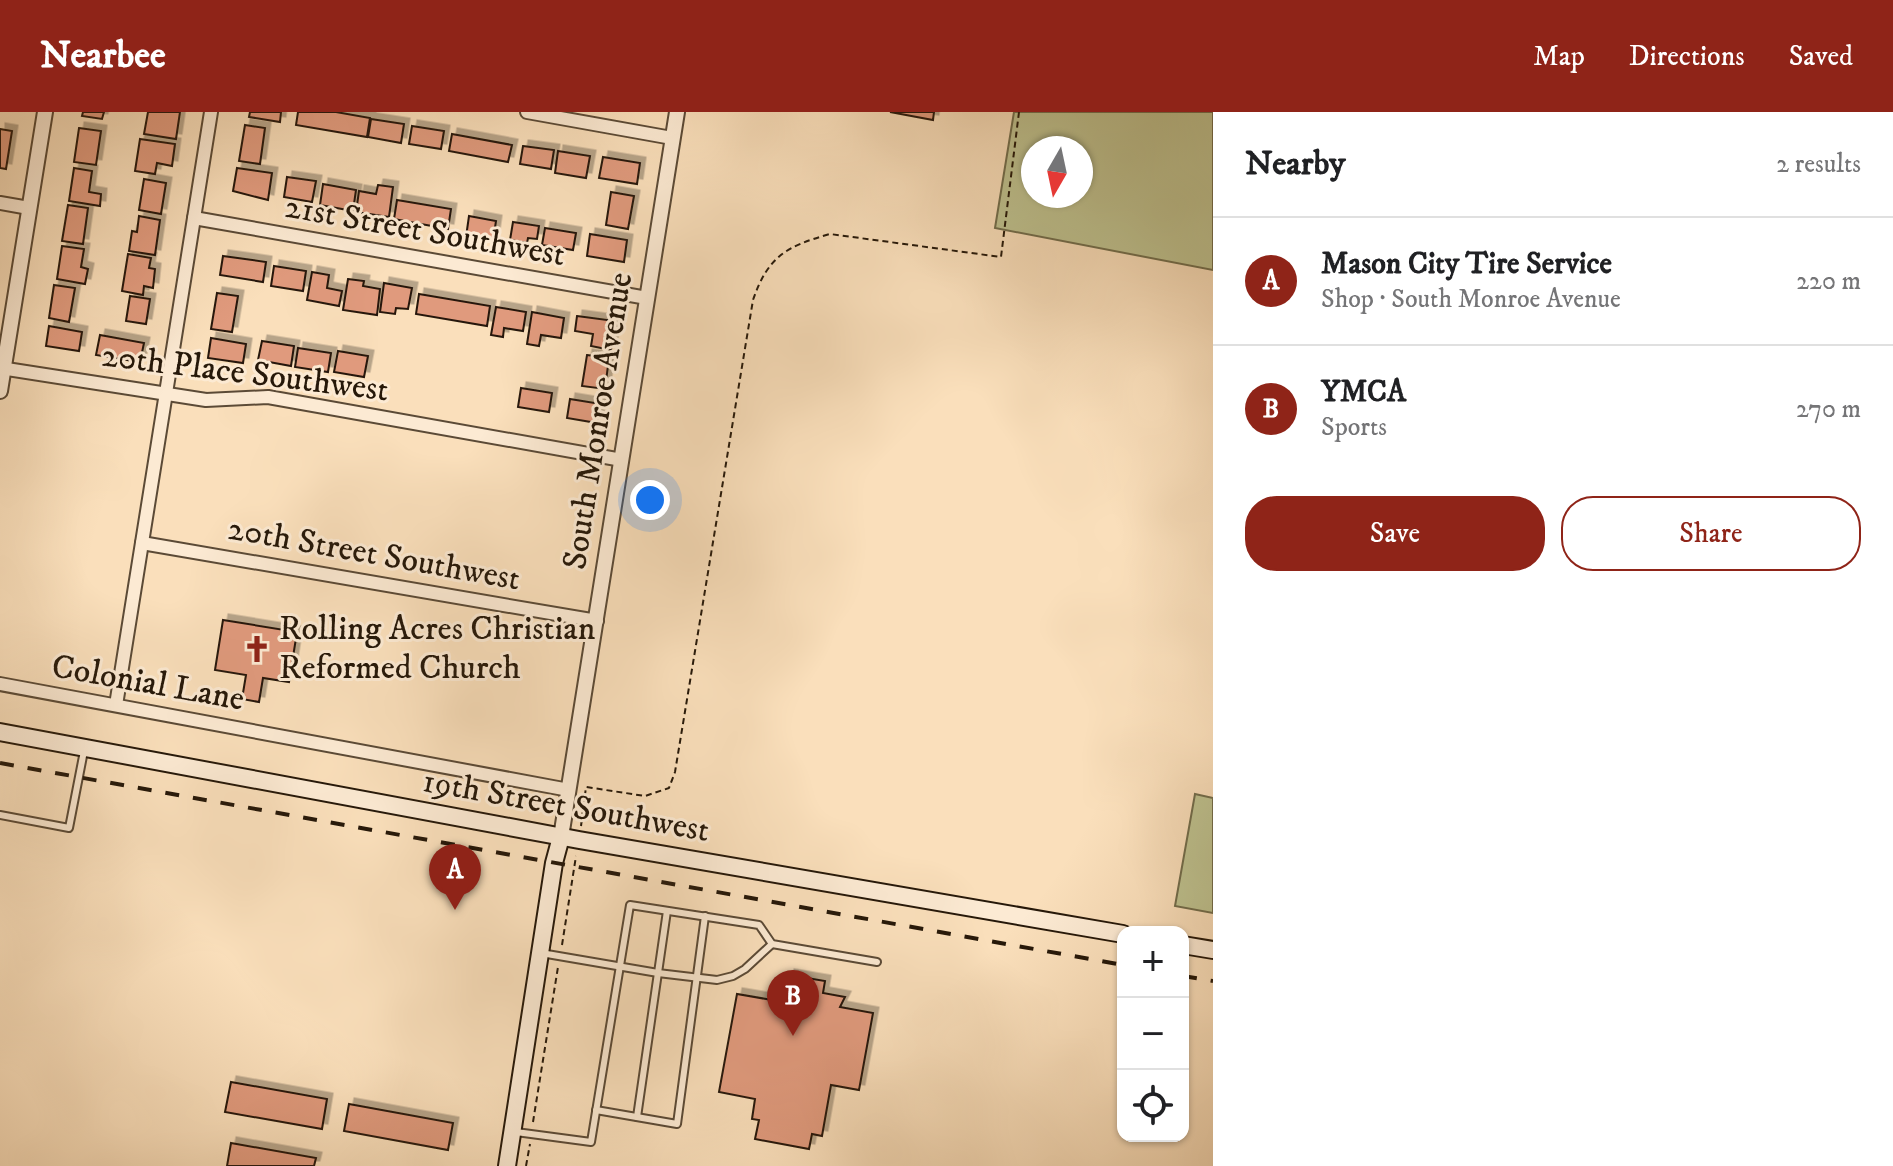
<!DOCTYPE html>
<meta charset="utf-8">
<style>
:root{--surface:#fff;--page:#f6f6f6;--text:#202124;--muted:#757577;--line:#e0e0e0;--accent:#8f2418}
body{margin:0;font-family:"IM FELL DW Pica",serif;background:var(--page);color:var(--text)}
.controls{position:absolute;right:24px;bottom:24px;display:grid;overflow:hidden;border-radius:16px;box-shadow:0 2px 6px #0004}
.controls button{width:72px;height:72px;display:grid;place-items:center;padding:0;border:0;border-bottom:2px solid var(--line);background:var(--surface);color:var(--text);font:40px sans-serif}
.compass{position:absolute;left:1021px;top:24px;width:72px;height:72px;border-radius:50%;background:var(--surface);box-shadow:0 2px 6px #0004;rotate:189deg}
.you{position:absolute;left:650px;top:388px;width:28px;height:28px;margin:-20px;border:6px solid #fff;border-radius:50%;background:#1a73e8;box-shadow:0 0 0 12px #1a73e833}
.badge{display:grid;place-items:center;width:52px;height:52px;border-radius:50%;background:var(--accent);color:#fff;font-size:26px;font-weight:700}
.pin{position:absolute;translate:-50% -66px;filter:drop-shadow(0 2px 4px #0008)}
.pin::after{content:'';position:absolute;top:42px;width:28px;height:24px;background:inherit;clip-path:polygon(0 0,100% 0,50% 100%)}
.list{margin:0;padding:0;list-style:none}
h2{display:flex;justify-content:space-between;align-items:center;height:104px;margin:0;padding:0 32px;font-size:34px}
h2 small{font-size:26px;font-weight:400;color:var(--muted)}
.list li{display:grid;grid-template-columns:52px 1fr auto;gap:24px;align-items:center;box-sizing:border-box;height:128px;padding:0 32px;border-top:2px solid var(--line)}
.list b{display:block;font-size:30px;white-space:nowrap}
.list p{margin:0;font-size:26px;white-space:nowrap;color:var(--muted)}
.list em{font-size:26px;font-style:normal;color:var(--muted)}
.actions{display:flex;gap:16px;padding:24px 32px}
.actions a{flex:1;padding:18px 0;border:2px solid var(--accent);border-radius:32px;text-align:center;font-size:28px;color:var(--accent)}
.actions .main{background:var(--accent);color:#fff}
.icon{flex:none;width:44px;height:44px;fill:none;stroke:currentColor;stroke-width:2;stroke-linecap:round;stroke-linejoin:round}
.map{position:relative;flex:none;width:1213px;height:1054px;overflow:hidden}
header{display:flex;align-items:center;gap:48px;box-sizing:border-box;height:112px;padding:0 40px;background:var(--accent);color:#fff}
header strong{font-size:38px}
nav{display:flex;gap:44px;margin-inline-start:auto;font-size:28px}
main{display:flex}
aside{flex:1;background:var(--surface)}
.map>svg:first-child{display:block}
.green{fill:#bec290;stroke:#726d4c;stroke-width:2;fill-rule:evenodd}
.building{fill:#e09a7d;stroke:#261809;stroke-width:2;filter:url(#shadow)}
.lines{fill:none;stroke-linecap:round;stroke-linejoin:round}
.service-casing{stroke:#5b4a36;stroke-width:10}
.minor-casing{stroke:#5b4a36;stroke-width:16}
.tertiary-casing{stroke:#5b4a36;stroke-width:18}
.secondary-casing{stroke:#261809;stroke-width:20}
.path{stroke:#261809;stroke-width:2;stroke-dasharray:6 4;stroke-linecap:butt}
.service{stroke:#fcead3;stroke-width:6}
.minor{stroke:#fcead3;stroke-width:12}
.tertiary{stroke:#fcead3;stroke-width:14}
.secondary{stroke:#fcead3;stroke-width:16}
.rail{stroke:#261809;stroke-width:4;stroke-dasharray:14 14;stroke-linecap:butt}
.labels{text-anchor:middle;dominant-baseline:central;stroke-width:6;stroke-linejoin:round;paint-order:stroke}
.street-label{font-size:34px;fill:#261809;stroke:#fcead3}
.poi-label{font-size:34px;fill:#261809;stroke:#fcead3;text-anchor:start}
</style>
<header>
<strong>Nearbee</strong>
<nav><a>Map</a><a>Directions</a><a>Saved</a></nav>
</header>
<main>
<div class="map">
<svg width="1213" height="1054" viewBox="0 0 1213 1054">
<defs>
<filter id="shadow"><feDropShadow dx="5.5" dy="-5.5" stdDeviation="0" flood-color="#0004"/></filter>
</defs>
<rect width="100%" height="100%" fill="#fadfbb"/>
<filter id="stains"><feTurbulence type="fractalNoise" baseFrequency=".0025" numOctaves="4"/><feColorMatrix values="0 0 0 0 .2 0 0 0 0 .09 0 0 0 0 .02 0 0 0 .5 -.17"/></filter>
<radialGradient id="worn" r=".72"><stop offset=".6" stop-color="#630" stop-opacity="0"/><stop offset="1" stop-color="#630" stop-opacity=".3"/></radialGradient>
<g class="green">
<path d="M1014,0H1213V158L995,116ZM1033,36H1081V84H1033Z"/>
<polygon points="1195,682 1213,686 1213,801 1175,794"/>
</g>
<g class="building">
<polygon points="83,0 104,0 102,7 82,4"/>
<polygon points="148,0 180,0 176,27 144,22"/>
<polygon points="250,0 281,0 280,10 249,5"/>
<polygon points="298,0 336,0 370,6 367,25 296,13"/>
<polygon points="890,0 934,0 933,8"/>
<polygon points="371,7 404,12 401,31 368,25"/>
<polygon points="245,13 265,16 260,52 239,49"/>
<polygon points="412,14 444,19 441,37 409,32"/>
<polygon points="79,16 101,19 96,53 74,50"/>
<polygon points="0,17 12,19 6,57 0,56"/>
<polygon points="452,22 512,33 508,50 449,39"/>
<polygon points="140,27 175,32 172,54 157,51 155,62 135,59"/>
<polygon points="523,34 554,38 551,57 520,52"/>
<polygon points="558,39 590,44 586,66 555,61"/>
<polygon points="603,45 640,51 637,72 599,66"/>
<polygon points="74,56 92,59 89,80 101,82 100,94 69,89"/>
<polygon points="237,56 272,61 268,88 233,79"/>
<polygon points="287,65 316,69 312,90 284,85"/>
<polygon points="144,67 166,71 161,102 139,98"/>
<polygon points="323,72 356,78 353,99 320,93"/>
<polygon points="378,73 393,75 389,105 356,100 359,79 376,82"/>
<polygon points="611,80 634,84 628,117 606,113"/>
<polygon points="397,88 451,97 448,117 394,107"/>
<polygon points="68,93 88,96 83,132 62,129"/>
<polygon points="139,104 160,108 155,143 129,139 132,119 137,120"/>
<polygon points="469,104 496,109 493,129 466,125"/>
<polygon points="513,110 539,114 537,127 528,126 527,131 510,128"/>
<polygon points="545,116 576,121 573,138 542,133"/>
<polygon points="590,122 627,128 624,150 587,144"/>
<polygon points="62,134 84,137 81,155 88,157 85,172 57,167"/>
<polygon points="128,142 151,146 149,156 155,157 153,176 144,174 143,183 122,179"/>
<polygon points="223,144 266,150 263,170 220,163"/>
<polygon points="274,154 306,159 303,179 271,174"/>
<polygon points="312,160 329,163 327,176 342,179 339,194 307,188"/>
<polygon points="348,167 364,169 363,174 380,177 377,203 343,198"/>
<polygon points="384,171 412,176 408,197 396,196 395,202 380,200"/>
<polygon points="54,173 75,176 69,210 49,206"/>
<polygon points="217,181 238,184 232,220 211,217"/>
<polygon points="419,182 490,194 487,214 416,202"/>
<polygon points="130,184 150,187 146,212 126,209"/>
<polygon points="496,195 526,200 523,219 504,216 503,225 491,223"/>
<polygon points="532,200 564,206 561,226 541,223 539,234 527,232"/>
<polygon points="577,204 615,209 611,238 591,234 593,222 575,219"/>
<polygon points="49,214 82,220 79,239 46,234"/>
<polygon points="100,223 144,231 140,250 96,243"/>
<polygon points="211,226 246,232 243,251 208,246"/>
<polygon points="262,229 294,234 291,254 258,248"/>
<polygon points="298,236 331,241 328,260 295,255"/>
<polygon points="338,239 368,244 364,265 334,260"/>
<polygon points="587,243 609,246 605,277 582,274"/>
<polygon points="521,276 552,281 549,300 518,295"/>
<polygon points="570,287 601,292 597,311 567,306"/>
<polygon points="223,508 297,520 289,570 263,566 259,590 242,587 246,563 215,558"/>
<polygon points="789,863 825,869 823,881 845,885 840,895 873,901 859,978 831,973 822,1024 812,1022 809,1037 755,1027 759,1008 752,1007 755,987 719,980 737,882 772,888 774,872 787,874"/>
<polygon points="231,970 327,987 322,1017 225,1000"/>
<polygon points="349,992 453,1011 448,1038 344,1019"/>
<polygon points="231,1031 316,1046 314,1054 227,1054"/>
</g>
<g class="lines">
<g class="service-casing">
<g id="service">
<polyline points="0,703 69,716 84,639"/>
<polyline points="541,841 658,861 717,868 733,864 745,857 772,832"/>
<polyline points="596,998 677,1012 705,804"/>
<polyline points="637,1005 667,799"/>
<polyline points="516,1020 591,1030 630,793 759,813 772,832 877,850"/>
</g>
</g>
<g class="minor-casing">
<g id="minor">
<polyline points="527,0 672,26"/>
<polyline points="0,91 29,96"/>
<polyline points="194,106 647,186"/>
<polyline points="0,256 206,288 268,285 622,348"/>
<polyline points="142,431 597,509"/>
<polyline points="0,572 569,678"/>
<polyline points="116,593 211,0"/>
</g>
</g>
<g class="tertiary-casing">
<g id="tertiary">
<polyline points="0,279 45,0"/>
<polyline points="561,725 677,0"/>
</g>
</g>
<g class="secondary-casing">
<g id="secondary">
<polyline points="0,620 579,728 1123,822"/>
<polyline points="1183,833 1213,838"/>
<polyline points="507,1054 554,751 561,725"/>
</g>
</g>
<g class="path">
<path d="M581,714L586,675L645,684L669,676L675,660L753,188C768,144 787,134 830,122L1001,145L1019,0"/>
<polyline points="562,833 576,744"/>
<polyline points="533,1010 558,855"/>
<polyline points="526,1054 530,1032"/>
</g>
<use href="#service" class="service"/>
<use href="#minor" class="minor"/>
<use href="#tertiary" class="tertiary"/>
<use href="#secondary" class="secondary"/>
<g class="rail">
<polyline points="0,651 1123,853"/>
<polyline points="1183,864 1213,869"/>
</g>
</g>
<defs>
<g id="church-bare" transform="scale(2.16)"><path d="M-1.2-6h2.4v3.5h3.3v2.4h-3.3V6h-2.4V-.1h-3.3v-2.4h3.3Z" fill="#8f2418" stroke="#fcead3" stroke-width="2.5" paint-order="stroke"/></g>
</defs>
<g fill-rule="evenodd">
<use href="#church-bare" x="257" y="537"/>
</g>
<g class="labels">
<g class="street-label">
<text transform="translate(425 119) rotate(10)">21st Street Southwest</text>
<text transform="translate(245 261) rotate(7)">20th Place Southwest</text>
<text transform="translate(598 309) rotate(-81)">South Monroe Avenue</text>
<text transform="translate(374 442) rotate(10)">20th Street Southwest</text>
<text transform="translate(148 571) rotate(10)">Colonial Lane</text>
<text transform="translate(566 694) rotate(10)">19th Street Southwest</text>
</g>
<g class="poi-label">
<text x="279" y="517">Rolling Acres Christian<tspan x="279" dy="39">Reformed Church</tspan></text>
</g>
</g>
<rect width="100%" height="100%" filter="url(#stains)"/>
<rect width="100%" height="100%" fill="url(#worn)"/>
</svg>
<div class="controls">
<button>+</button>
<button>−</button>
<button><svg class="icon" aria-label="locate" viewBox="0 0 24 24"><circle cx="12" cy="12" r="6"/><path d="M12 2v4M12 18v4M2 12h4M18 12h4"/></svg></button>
</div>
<svg class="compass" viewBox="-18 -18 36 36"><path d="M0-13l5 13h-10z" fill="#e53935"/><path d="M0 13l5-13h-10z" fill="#757577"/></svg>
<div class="you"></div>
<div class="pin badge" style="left:455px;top:798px">A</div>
<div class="pin badge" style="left:793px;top:924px">B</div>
</div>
<aside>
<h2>Nearby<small>2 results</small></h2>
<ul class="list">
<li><span class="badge">A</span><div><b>Mason City Tire Service</b><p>Shop · South Monroe Avenue</p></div><em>220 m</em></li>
<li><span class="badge">B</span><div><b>YMCA</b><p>Sports</p></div><em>270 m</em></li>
</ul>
<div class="actions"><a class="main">Save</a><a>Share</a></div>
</aside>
</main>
